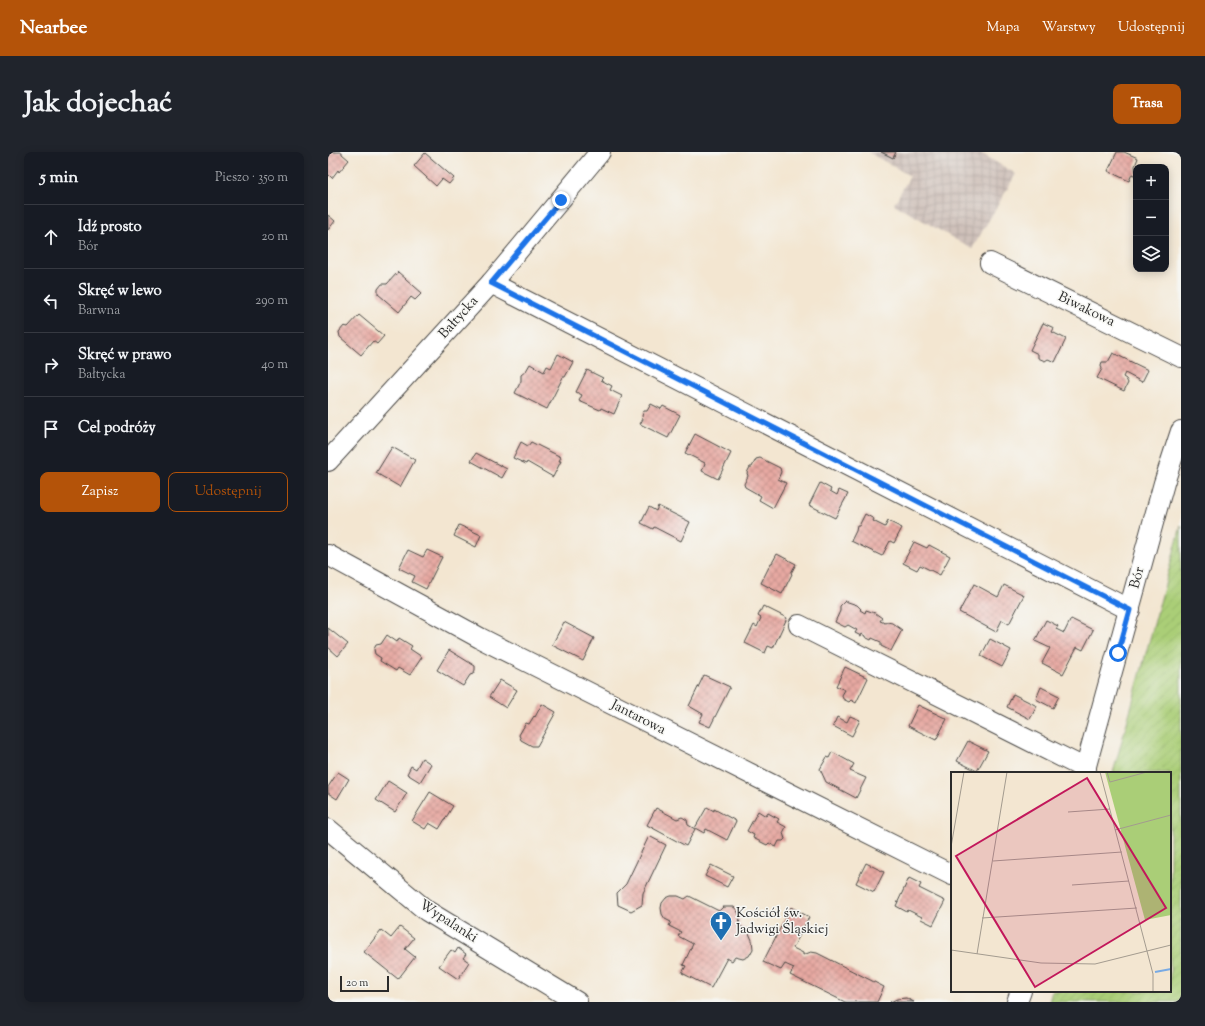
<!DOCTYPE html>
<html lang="pl">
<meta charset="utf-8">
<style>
:root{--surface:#171b24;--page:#20242c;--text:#f1f3f6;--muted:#9ea1a6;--line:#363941;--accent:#b45309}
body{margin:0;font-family:"Sorts Mill Goudy",serif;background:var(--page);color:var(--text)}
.controls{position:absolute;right:12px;top:12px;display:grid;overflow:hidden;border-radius:8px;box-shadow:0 2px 10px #0003}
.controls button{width:36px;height:36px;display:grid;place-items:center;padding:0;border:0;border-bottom:1px solid var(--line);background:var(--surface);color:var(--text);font:20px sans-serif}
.scale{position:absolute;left:12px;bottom:10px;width:49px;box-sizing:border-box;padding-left:4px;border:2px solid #2b2b2b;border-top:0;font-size:11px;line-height:14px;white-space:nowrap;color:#2b2b2b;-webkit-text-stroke:3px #f6f6f2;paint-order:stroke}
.stop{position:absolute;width:12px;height:12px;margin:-9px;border:3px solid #1a73e8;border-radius:50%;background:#fff}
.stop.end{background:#1a73e8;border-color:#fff;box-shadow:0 1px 4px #0008}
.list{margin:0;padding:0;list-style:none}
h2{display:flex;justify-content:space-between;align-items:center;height:52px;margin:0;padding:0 16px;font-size:17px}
h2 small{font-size:13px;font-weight:400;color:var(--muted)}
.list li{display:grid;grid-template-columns:26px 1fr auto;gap:12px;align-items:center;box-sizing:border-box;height:64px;padding:0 16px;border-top:1px solid var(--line)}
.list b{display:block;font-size:15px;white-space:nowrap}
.list p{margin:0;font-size:13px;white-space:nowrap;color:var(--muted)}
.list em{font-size:13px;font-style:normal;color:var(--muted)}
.actions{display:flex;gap:8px;padding:12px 16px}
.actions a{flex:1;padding:9px 0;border:1px solid var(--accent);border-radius:8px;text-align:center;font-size:14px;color:var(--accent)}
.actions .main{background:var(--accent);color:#fff}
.icon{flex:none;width:22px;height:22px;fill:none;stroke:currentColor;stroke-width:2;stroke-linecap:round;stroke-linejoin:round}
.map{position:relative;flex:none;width:853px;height:850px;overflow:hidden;border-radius:8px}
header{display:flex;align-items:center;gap:24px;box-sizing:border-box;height:56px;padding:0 20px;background:var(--accent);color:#fff}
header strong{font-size:19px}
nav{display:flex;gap:22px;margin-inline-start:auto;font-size:14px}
.intro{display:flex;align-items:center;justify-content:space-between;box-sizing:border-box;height:96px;padding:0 24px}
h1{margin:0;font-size:28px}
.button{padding:10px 18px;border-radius:8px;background:var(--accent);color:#fff;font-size:14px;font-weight:700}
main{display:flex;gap:24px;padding:0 24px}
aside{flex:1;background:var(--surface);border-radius:8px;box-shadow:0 2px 10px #0003}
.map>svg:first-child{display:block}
.industrial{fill:url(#industrial-grid)}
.garden{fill:url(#garden-furrows);stroke:#6a7c51}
.building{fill:url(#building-cross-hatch)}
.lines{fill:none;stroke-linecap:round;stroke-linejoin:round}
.minor-casing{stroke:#494744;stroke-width:22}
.minor{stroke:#fff;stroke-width:20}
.route{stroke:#1a73e8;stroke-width:5}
.labels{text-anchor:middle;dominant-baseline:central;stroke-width:3;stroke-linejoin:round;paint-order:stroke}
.street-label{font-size:14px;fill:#2b2b2b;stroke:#f6f6f2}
.poi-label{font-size:14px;fill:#2b2b2b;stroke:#f6f6f2;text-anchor:start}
.inset-river{fill:none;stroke:#78aae4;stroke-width:2}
.inset-road{fill:none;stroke:#a39b8f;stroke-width:1}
.view{fill:#c2185b;fill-opacity:0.15;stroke:#c2185b;stroke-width:2}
.inset-edge{fill:none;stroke:#2b2b2b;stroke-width:2}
</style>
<header>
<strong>Nearbee</strong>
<nav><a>Mapa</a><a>Warstwy</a><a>Udostępnij</a></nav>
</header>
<div class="intro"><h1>Jak dojechać</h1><a class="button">Trasa</a></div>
<main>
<aside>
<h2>5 min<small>Pieszo · 350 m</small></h2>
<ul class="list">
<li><svg class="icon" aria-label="ahead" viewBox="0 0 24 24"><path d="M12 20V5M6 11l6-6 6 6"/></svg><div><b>Idź prosto</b><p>Bór</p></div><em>20 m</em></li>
<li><svg class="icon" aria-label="left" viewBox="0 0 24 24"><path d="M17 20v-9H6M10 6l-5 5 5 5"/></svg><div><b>Skręć w lewo</b><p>Barwna</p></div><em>290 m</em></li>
<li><svg class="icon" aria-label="right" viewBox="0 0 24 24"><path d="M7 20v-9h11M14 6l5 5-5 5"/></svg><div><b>Skręć w prawo</b><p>Bałtycka</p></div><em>40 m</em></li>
<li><svg class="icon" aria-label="arrive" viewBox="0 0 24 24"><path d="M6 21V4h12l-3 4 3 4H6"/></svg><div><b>Cel podróży</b></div></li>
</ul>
<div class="actions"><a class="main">Zapisz</a><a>Udostępnij</a></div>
</aside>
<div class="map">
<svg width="853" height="850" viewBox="0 0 853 850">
<defs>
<pattern id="industrial-grid" width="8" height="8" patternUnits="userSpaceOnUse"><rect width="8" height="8" fill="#cfc1ba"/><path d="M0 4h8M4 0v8" fill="none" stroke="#b2a6a0"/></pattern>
<pattern id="garden-furrows" width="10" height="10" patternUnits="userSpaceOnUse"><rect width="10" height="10" fill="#aace77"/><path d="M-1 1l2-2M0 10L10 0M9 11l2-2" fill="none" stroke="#92b167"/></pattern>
<pattern id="building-cross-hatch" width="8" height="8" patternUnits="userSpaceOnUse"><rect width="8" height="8" fill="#e7a9a2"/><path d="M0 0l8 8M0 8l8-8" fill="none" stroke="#bb8a84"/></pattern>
</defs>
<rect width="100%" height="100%" fill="#f6f6f2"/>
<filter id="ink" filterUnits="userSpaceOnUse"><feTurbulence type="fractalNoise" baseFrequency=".025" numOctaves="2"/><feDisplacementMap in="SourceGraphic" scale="8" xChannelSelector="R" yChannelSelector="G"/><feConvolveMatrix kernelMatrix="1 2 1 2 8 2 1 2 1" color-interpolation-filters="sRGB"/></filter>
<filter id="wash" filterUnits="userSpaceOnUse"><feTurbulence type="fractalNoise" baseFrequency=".012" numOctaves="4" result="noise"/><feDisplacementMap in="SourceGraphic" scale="16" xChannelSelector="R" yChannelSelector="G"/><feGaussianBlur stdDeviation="0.9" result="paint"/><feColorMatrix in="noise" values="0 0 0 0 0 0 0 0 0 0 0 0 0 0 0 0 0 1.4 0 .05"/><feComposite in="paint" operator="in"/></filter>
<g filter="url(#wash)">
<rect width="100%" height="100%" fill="#f3e6d1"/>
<polygon class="industrial" points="540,0 651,0 688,22 644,97 566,52 582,24"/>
<polygon class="garden" points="853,374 853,850 721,850 724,839 842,839 842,621 785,621"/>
<g id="blocks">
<g class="building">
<polygon points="0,0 14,0 14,2 21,8 11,20 10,18 4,26 1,23 0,24"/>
<polygon points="553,0 568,0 565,6"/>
<polygon points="789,0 796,0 810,6 807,14 808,24 804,22 801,29 780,19"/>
<polygon points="97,1 126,26 121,32 114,27 108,34 86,14"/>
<polygon points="0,63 7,69 0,78"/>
<polygon points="70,120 94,141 87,148 83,145 71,160 50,142 50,137 54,132 59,132"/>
<polygon points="31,163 56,184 49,192 45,189 33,203 12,185 11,180 16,174 20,175"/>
<polygon points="715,171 726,176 724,180 738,187 727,210 720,207 717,209 710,206 710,202 702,198"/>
<polygon points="785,201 820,218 814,230 797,221 795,225 798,227 800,231 796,239 769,226 774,217 773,213 774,210 780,210"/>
<polygon points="230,202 245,210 237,225 235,225 219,257 187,241 193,229 193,223 198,219 202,212 216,220 219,214 223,216"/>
<polygon points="259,218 275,226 273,228 284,234 282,238 294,244 286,262 273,256 272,258 251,249 254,243 248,240"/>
<polygon points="323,252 333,257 335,254 352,263 340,286 312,272 315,267 314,264 316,259 319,259"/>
<polygon points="367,282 403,301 390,327 374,319 377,311 357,301"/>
<polygon points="193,290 200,294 203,290 233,305 231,309 233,309 225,325 199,310 198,312 185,306"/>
<polygon points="64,295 87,308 72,335 48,321"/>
<polygon points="148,301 179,317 174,326 143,309"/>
<polygon points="432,306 452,316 453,320 450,327 458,331 445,356 431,348 433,344 417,335 416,332 420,324 419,321 422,315 424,315 428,307"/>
<polygon points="492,331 503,337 502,339 509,343 511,338 520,342 507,366 481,353"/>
<polygon points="330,354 362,370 353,389 326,375 325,377 313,371 321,355 328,359"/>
<polygon points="537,362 546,367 545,369 557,375 560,369 574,376 566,391 562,389 554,404 523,389 528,379 529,374 531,374"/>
<polygon points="131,373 153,383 148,395 126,384"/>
<polygon points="586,390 599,396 601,393 622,404 612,423 592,413 589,418 575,411"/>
<polygon points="80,398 95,405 99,398 114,405 98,437 84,430 87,424 71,416"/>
<polygon points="449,402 468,412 463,421 464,422 454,442 433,431 443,411 444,411"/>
<polygon points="646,432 670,445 676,433 696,443 681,472 674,468 668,480 631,460"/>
<polygon points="517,449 529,453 533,457 532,458 537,461 538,458 547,461 554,466 552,469 557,471 559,470 564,471 574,478 563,499 553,494 553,490 544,486 543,488 537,485 537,484 534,482 533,484 527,481 529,478 520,473 517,475 507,470 512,459 512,454"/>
<polygon points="435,454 459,466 445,496 440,494 437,501 417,491 426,473 429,475 433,466 430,464"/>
<polygon points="743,467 765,478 755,498 749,495 735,522 714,511 722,496 707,489 718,468 730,474 728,477 736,481"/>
<polygon points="236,470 266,486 255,509 224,493"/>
<polygon points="0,476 20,492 10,504 0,495"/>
<polygon points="59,483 69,490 71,486 84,494 82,497 94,505 82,523 70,516 68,519 52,509 53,506 47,502 46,497 48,493 53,492"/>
<polygon points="662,487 683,498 674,515 653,504"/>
<polygon points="121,498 147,514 147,518 145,522 142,523 135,534 109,518"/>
<polygon points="517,515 540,526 528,551 523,548 521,550 515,547 514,543 517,538 508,534"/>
<polygon points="376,523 402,535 382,575 371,570 375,562 361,554"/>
<polygon points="172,528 189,538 178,556 161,545"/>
<polygon points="713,535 731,544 725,556 708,547"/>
<polygon points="685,542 709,554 702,567 679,555"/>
<polygon points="214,552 228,560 209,594 204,594 193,588 191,583 198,571 201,572 206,564 207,565"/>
<polygon points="590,553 619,567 608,588 580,574"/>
<polygon points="522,564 532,568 524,584 505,574 509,565 519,570"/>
<polygon points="640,589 660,599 649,619 629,609"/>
<polygon points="504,600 526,612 522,619 538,626 528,646 498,630 492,617 499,605 501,606"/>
<polygon points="94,606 103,612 92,630 79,622 83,614 88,617"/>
<polygon points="10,620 21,627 9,647 0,641 0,635"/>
<polygon points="60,629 79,641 67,660 48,648"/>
<polygon points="102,640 125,654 111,677 101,671 97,677 84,669"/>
<polygon points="379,655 386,659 386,657 408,669 399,688 378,677 376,681 367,676"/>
<polygon points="328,656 349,667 354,665 359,668 360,673 367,677 358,694 319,673"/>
<polygon points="430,659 438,664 440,661 451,667 449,670 458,675 455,681 457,687 455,689 451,689 448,695 441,691 439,693 425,686 426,683 419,679"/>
<polygon points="321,684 338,693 315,741 314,753 303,759 290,753 289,741 298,732"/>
<polygon points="538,711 556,720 546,740 528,731"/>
<polygon points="383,713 405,724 399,735 377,724"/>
<polygon points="581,726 593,732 591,736 617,749 605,773 593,767 594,765 580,758 579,760 568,754"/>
<polygon points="343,744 350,744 357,747 361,744 391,759 395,755 406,755 410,760 412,765 411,773 420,779 424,788 425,797 421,804 415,807 407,805 404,809 399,806 383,836 354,821 358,814 355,813 365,792 350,784 353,780 341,774 343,770 337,767 334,762 333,756 334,751 338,746"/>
<polygon points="463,755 481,765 465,796 475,801 475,803 483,800 489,801 556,835 549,850 517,850 462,823 466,816 457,812 453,818 435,810"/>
<polygon points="72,775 86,786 77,797 87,805 70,827 36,800 53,778 63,786"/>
<polygon points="130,796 138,802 135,806 141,810 130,827 111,814 123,798 127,801"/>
<polygon points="578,846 586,850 562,850 569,847"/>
</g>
</g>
</g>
<g filter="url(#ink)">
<use href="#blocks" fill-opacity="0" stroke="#494744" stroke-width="1"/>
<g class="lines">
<g class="minor-casing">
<g id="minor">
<polyline points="662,111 853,205"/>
<polyline points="163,131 802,458"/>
<polyline points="0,309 163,131 272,0"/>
<polyline points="0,403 152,486 624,723"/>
<polyline points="471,473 758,617"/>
<polyline points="756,621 836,331 853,279"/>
<polyline points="0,677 99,759 249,850"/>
<polyline points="689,850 693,839"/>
</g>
</g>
<use href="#minor" class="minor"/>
</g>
</g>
<g class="lines" filter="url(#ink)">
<polyline class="route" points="233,48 163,131 802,458 790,501"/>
</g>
<defs>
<g id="church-pin" transform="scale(1.15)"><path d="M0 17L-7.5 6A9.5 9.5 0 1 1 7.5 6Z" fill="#1f6fb2" stroke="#f6f6f2"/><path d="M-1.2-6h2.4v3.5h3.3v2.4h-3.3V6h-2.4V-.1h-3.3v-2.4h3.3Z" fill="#fff"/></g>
</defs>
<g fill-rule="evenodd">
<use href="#church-pin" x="393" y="770"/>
</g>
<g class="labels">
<g class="street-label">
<text transform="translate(758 158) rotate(26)">Biwakowa</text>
<text transform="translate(131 166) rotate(-48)">Bałtycka</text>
<text transform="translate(810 426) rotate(-75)">Bór</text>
<text transform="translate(310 566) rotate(27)">Jantarowa</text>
<text transform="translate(120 770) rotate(33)">Wypalanki</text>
</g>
<g class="poi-label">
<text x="408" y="762">Kościół św.<tspan x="408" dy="16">Jadwigi Śląskiej</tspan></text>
</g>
</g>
<g transform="translate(623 620)">
<rect width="220" height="220" fill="#f3e6d1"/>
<path d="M154,0H220V143L194,148Z" fill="#aace77"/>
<path class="inset-river" d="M204,200L220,197"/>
<path class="inset-road" d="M149,0L202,202V220M156,0L159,10L196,0M117,40L159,37M164,58L220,43M0,75L13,0M42,89L171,80M121,113L178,109M31,146L186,136M0,178L90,191L144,192L220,173M26,182L56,0"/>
<path class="view" d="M136,6L215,136L84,215L5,84Z"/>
<rect width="220" height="220" class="inset-edge"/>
</g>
</svg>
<div class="controls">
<button>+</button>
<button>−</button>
<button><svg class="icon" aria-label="layers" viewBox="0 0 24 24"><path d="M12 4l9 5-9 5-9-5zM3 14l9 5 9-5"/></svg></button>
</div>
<div class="scale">20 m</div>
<div class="stop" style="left:790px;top:501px"></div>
<div class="stop end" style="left:233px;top:48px"></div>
</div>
</main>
